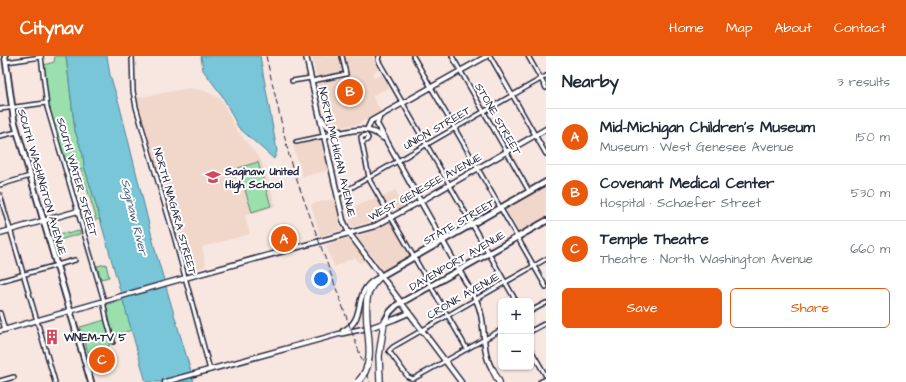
<!DOCTYPE html>
<meta charset="utf-8">
<style>
:root{--surface:#fff;--page:#f2f2f3;--text:#1f2937;--muted:#747a83;--line:#e0e1e3;--accent:#ea580c}
body{margin:0;font-family:"Architects Daughter",sans-serif;background:var(--page);color:var(--text)}
.controls{position:absolute;right:12px;bottom:12px;display:grid;overflow:hidden;border-radius:6px;box-shadow:0 1px 3px #0004}
.controls button{width:36px;height:36px;display:grid;place-items:center;padding:0;border:0;border-bottom:1px solid var(--line);background:var(--surface);color:var(--text);font:20px sans-serif}
.you{position:absolute;left:321px;top:223px;width:14px;height:14px;margin:-10px;border:3px solid #fff;border-radius:50%;background:#1a73e8;box-shadow:0 0 0 6px #1a73e833}
.badge{display:grid;place-items:center;width:26px;height:26px;border-radius:50%;background:var(--accent);color:#fff;font-size:13px;font-weight:700}
.pin{position:absolute;translate:-50% -50%;border:2px solid #fff;box-shadow:0 1px 4px #0006}
.list{margin:0;padding:0;list-style:none}
h2{display:flex;justify-content:space-between;align-items:center;height:52px;margin:0;padding:0 16px;font-size:17px}
h2 small{font-size:13px;font-weight:400;color:var(--muted)}
.list li{display:grid;grid-template-columns:26px 1fr auto;gap:12px;align-items:center;box-sizing:border-box;height:56px;padding:0 16px;border-top:1px solid var(--line)}
.list b{display:block;font-size:15px;white-space:nowrap}
.list p{margin:0;font-size:13px;white-space:nowrap;color:var(--muted)}
.list em{font-size:13px;font-style:normal;color:var(--muted)}
.actions{display:flex;gap:8px;padding:12px 16px}
.actions a{flex:1;padding:9px 0;border:1px solid var(--accent);border-radius:6px;text-align:center;font-size:14px;color:var(--accent)}
.actions .main{background:var(--accent);color:#fff}
.map{position:relative;flex:none;width:546px;height:326px;overflow:hidden}
header{display:flex;align-items:center;gap:24px;box-sizing:border-box;height:56px;padding:0 20px;background:var(--accent);color:#fff}
header strong{font-size:19px}
nav{display:flex;gap:22px;margin-inline-start:auto;font-size:14px}
main{display:flex}
aside{flex:1;background:var(--surface)}
.map>svg:first-child{display:block}
.built{fill:#f1d6ca}
.green{fill:#9adfac;stroke:#5e8074}
.water{fill:#79c6d8;stroke:#568499}
.lines{fill:none;stroke-linecap:round;stroke-linejoin:round}
.street-casing{stroke:#22223b;stroke-width:6}
.secondary-casing{stroke:#22223b;stroke-width:7}
.primary-casing{stroke:#22223b;stroke-width:8}
.highway-casing{stroke:#22223b;stroke-width:8}
.street{stroke:#fff;stroke-width:3}
.secondary{stroke:#fff;stroke-width:4}
.primary{stroke:#fff;stroke-width:4.5}
.highway{stroke:#fff;stroke-width:5.5}
.rail{stroke:#22223b;stroke-width:1;stroke-dasharray:6 3;stroke-linecap:butt}
.highway-bridge-casing{stroke:#22223b;stroke-width:8;stroke-linecap:butt}
.highway-bridge{stroke:#fff;stroke-width:5.5}
.labels{text-anchor:middle;dominant-baseline:central;stroke-width:4;stroke-linejoin:round;paint-order:stroke}
.street-label{font-size:11px;fill:#22223b;stroke:#fff}
.poi-label{font-size:11px;font-weight:bold;fill:#22223b;stroke:#fff;text-anchor:start}
.water-label{font-size:12px;font-style:italic;fill:#405b72;stroke:#fff}
</style>
<header>
<strong>Citynav</strong>
<nav><a>Home</a><a>Map</a><a>About</a><a>Contact</a></nav>
</header>
<main>
<div class="map">
<svg width="546" height="326" viewBox="0 0 546 326">
<rect width="100%" height="100%" fill="#f7e7e0"/>
<filter id="ink" filterUnits="userSpaceOnUse"><feTurbulence type="fractalNoise" baseFrequency=".025" numOctaves="2"/><feDisplacementMap in="SourceGraphic" scale="8" xChannelSelector="R" yChannelSelector="G"/><feConvolveMatrix kernelMatrix="1 2 1 2 8 2 1 2 1" color-interpolation-filters="sRGB"/></filter>
<g filter="url(#ink)">
<g class="built">
<polygon points="312,0 372,0 379,13 372,17 374,22 382,18 389,31 372,40 381,56 358,68 335,72 330,70 326,62"/>
<polygon points="190,32 205,35 221,43 236,73 261,104 276,150 245,160 250,178 202,191 206,210 187,216 176,184 136,42"/>
<polygon points="321,84 329,114 303,121 293,90"/>
<polygon points="546,130 546,161 519,176 505,153"/>
<polygon points="395,134 404,151 393,157 383,141"/>
<polygon points="376,142 388,161 352,171 347,154"/>
<polygon points="334,143 341,174 320,180 311,148"/>
<polygon points="392,164 412,199 384,216 357,181 375,174"/>
<polygon points="347,182 366,205 359,207 355,201 334,211 326,189"/>
</g>
<g class="green">
<polygon points="55,0 66,0 75,75 83,99 84,110 101,165 100,166 99,163 85,167 85,165 96,161 81,113 69,116 49,52 44,9 54,6"/>
<polygon points="258,106 271,150 252,156 238,112"/>
<polygon points="79,175 80,178 56,185 54,180 67,176 67,178"/>
<polygon points="106,208 109,221 101,223 97,210"/>
<polygon points="123,244 132,274 118,278 114,286 110,287 109,290 88,296 80,271 105,264 102,250"/>
</g>
<g class="water">
<polygon points="66,0 107,0 110,19 120,51 156,197 194,326 146,326 94,142 84,110 83,99 75,75"/>
<polygon points="201,0 260,0 277,95 274,103 238,71 223,41 203,14"/>
</g>
<g class="lines">
<g class="street-casing">
<g id="street">
<polyline points="41,0 47,51 104,245"/>
<polyline points="132,0 133,35 136,51 174,180 210,314"/>
<polyline points="379,0 378,4 516,245"/>
<polyline points="413,0 546,231"/>
<polyline points="452,0 529,135"/>
<polyline points="490,0 546,98"/>
<polyline points="528,0 546,32"/>
<polyline points="6,6 41,1"/>
<polyline points="292,25 311,22"/>
<polyline points="312,25 346,18 342,0"/>
<polyline points="0,53 46,47"/>
<polyline points="0,80 17,76"/>
<polyline points="296,86 324,80"/>
<polyline points="362,87 367,84 368,82 366,79 361,81 362,87 369,121 370,125 467,293"/>
<polyline points="0,129 30,120"/>
<polyline points="0,139 55,326"/>
<polyline points="338,139 342,137 546,20"/>
<polyline points="0,225 75,204"/>
<polyline points="103,245 107,265 113,286"/>
<polyline points="531,255 546,247"/>
<polyline points="0,257 5,274"/>
<polyline points="501,274 413,323 408,321 389,295 393,291 546,203"/>
<polyline points="531,275 546,267"/>
<polyline points="531,294 546,320"/>
<polyline points="0,325 14,321"/>
<polyline points="540,326 546,323"/>
</g>
</g>
<g class="secondary-casing">
<g id="secondary">
<polyline points="306,0 343,164 349,177 461,326"/>
<path d="M321,61C326,70 330,74 340,75"/>
<path d="M379,62L377,68L477,246C488,269 479,295 494,316"/>
<polyline points="367,74 371,65 487,0"/>
<path d="M324,80C345,78 364,66 383,82"/>
<polyline points="0,177 78,155"/>
<polyline points="0,275 167,227 375,170 423,144 546,73"/>
<path d="M343,275C368,263 351,237 376,223"/>
<polyline points="165,326 339,278 372,271 395,263 409,257"/>
</g>
</g>
<g class="primary-casing">
<g id="primary">
<polyline points="5,0 14,64 91,326"/>
<polyline points="381,220 546,126"/>
<polyline points="384,267 390,256 397,249 546,165"/>
</g>
</g>
<g class="highway-casing">
<g id="highway">
<path d="M367,267C366,246 364,235 381,220"/>
<polyline points="493,314 499,326"/>
<polyline points="380,326 379,300 384,267"/>
</g>
</g>
<use href="#street" class="street"/>
<use href="#secondary" class="secondary"/>
<use href="#primary" class="primary"/>
<use href="#highway" class="highway"/>
<polyline class="rail" points="266,0 291,108 370,326"/>
<g class="highway-bridge-casing">
<path id="highway-bridge" d="M358,326C374,309 369,288 367,267"/>
</g>
<use href="#highway-bridge" class="highway-bridge"/>
</g>
</g>
<defs>
<g id="school-bare" transform="scale(1.2)"><path d="M0-5L7-2L0 1L-7-2ZM-4 1L0 2.5L4 1V4Q0 6-4 4Z" fill="#d1495b" stroke="#fff" stroke-width="2.5" paint-order="stroke"/></g>
<g id="building-bare" transform="scale(1.2)"><path d="M-4-6H4V6H1V3H-1V6H-4ZM-2.5-4.3h1.7v1.8h-1.7ZM.8-4.3h1.7v1.8H.8ZM-2.5-1h1.7V.8h-1.7ZM.8-1h1.7V.8H.8Z" fill="#d1495b" stroke="#fff" stroke-width="2.5" paint-order="stroke"/></g>
</defs>
<g fill-rule="evenodd">
<use href="#school-bare" x="213" y="121"/>
<use href="#building-bare" x="52" y="281"/>
</g>
<g class="labels">
<g class="street-label">
<text transform="translate(498 63) rotate(60)">STONE STREET</text>
<text transform="translate(437 72) rotate(-30)">UNION STREET</text>
<text transform="translate(337 96) rotate(77)">NORTH MICHIGAN AVENUE</text>
<text transform="translate(77 121) rotate(74)">SOUTH WATER STREET</text>
<text transform="translate(42 126) rotate(74)">SOUTH WASHINGTON AVENUE</text>
<text transform="translate(425 131) rotate(-29)">WEST GENESEE AVENUE</text>
<text transform="translate(175 155) rotate(74)">NORTH NIAGARA STREET</text>
<text transform="translate(459 166) rotate(-30)">STATE STREET</text>
<text transform="translate(457 205) rotate(-30)">DAVENPORT AVENUE</text>
<text transform="translate(463 240) rotate(-30)">CRONK AVENUE</text>
</g>
<g class="poi-label">
<text x="225" y="115">Saginaw United<tspan x="225" dy="13">High School</tspan></text>
<text x="64" y="281">WNEM-TV 5</text>
</g>
<g class="water-label">
<text transform="translate(134 161) rotate(76)">Saginaw River</text>
</g>
</g>
</svg>
<div class="controls">
<button>+</button>
<button>−</button>
</div>
<div class="you"></div>
<div class="pin badge" style="left:284px;top:183px">A</div>
<div class="pin badge" style="left:350px;top:36px">B</div>
<div class="pin badge" style="left:102px;top:304px">C</div>
</div>
<aside>
<h2>Nearby<small>3 results</small></h2>
<ul class="list">
<li><span class="badge">A</span><div><b>Mid-Michigan Children's Museum</b><p>Museum · West Genesee Avenue</p></div><em>150 m</em></li>
<li><span class="badge">B</span><div><b>Covenant Medical Center</b><p>Hospital · Schaefer Street</p></div><em>530 m</em></li>
<li><span class="badge">C</span><div><b>Temple Theatre</b><p>Theatre · North Washington Avenue</p></div><em>660 m</em></li>
</ul>
<div class="actions"><a class="main">Save</a><a>Share</a></div>
</aside>
</main>
